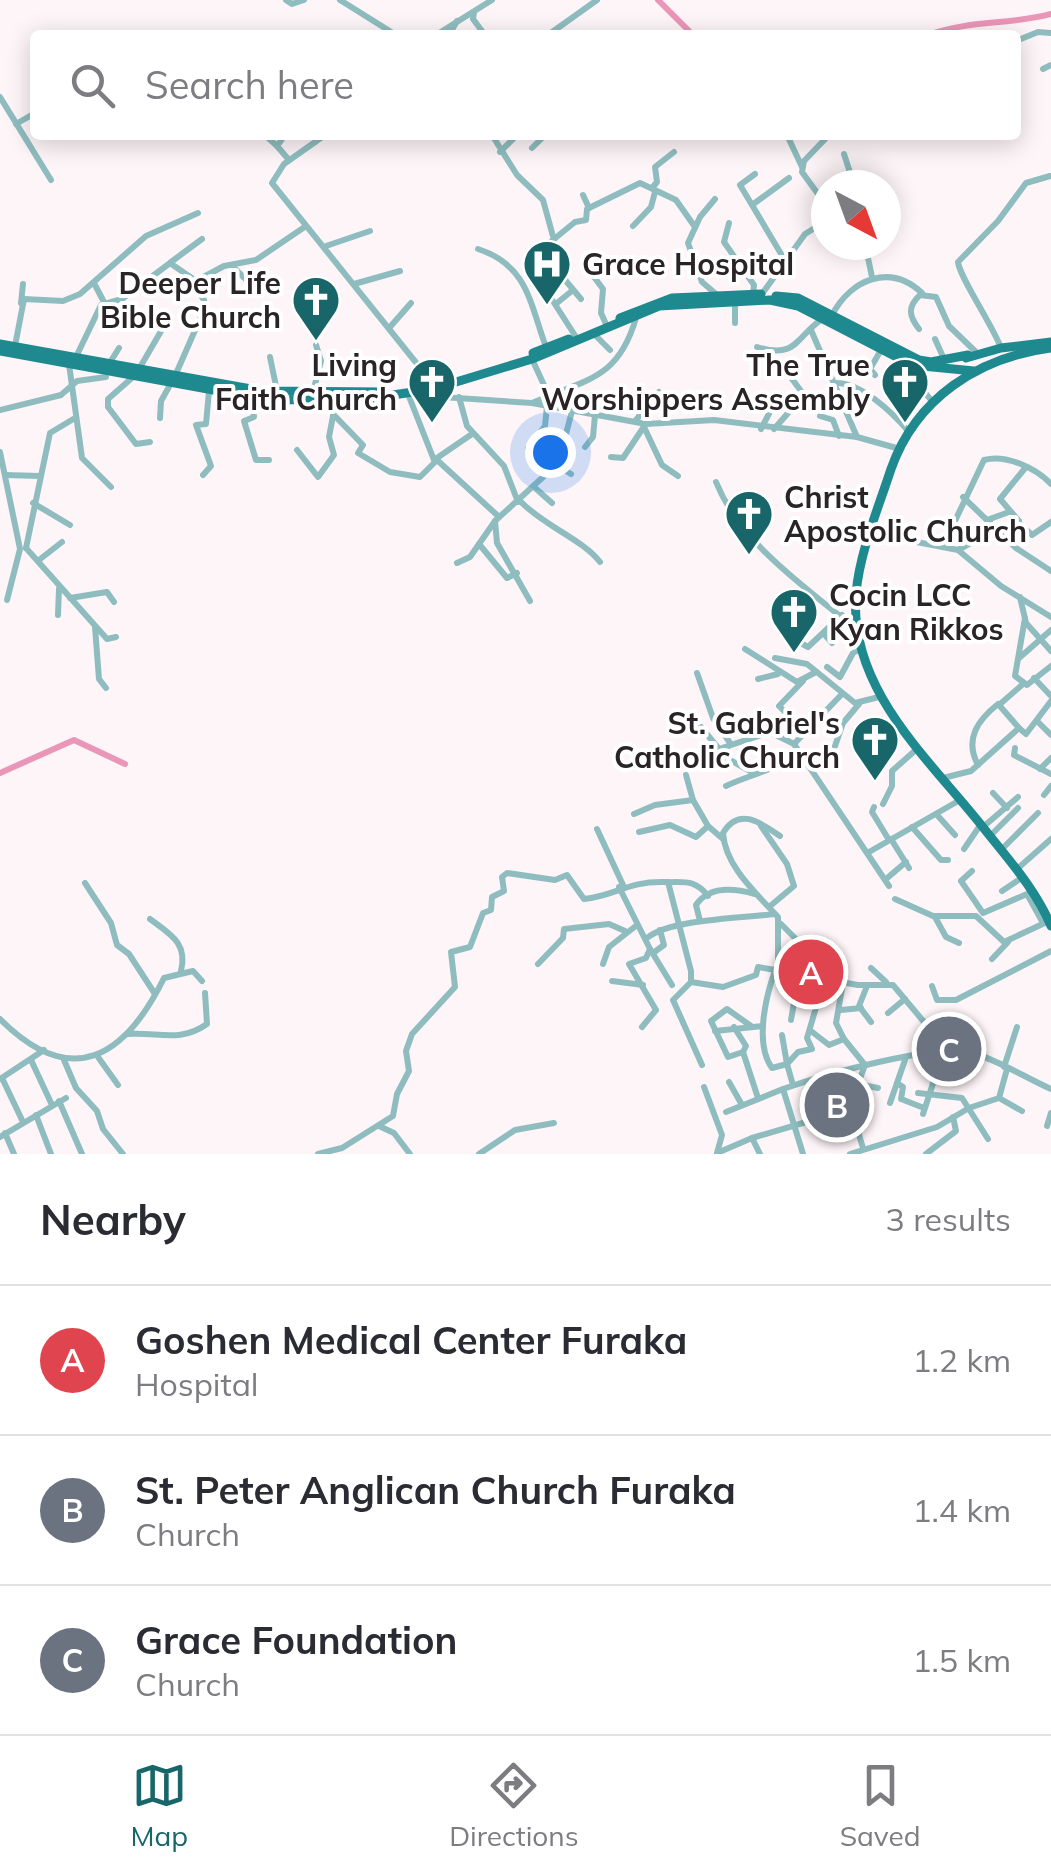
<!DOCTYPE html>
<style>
:root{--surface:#fff;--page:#f2f2f3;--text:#2b2b33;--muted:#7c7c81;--line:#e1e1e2;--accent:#186669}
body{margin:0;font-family:Mulish,sans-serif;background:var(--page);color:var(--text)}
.compass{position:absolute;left:811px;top:170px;width:90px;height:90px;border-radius:50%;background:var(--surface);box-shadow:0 5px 25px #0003;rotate:139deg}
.you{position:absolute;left:550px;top:452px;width:35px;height:35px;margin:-25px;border:8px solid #fff;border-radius:50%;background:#1a73e8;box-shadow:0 0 0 15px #1a73e833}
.badge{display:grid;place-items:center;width:65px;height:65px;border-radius:50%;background:var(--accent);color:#fff;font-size:32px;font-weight:700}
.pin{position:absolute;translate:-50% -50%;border:5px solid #fff;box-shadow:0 2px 10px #0006}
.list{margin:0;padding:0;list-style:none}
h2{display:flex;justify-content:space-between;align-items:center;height:130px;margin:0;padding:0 40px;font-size:42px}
h2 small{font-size:32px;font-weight:400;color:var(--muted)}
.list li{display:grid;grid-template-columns:65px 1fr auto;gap:30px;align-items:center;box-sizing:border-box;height:150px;padding:0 40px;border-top:2px solid var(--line)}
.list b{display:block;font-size:38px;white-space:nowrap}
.list p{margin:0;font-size:32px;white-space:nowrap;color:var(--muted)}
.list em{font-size:32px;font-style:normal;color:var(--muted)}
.icon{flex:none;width:55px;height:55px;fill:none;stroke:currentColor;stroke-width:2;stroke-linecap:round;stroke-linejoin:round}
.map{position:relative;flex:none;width:1051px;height:1154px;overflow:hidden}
.search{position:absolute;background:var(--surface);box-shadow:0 5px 25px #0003;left:30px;right:30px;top:30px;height:110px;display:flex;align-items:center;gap:25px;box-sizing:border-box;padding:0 35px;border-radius:10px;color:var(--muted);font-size:38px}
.sheet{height:580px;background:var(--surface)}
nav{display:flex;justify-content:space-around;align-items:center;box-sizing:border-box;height:140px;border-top:2px solid var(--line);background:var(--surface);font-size:28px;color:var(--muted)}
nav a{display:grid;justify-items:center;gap:5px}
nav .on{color:var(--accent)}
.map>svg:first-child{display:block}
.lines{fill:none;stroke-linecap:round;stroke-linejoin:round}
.river{stroke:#ea96b8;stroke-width:6}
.minor{stroke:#8fbdbf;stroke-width:6}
.major{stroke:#1e8a8f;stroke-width:9}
.labels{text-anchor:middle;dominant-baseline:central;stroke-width:8;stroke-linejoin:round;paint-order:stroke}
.poi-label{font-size:30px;font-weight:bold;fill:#2a2426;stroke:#fff;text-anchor:end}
</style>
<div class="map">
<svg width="1051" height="1154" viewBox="0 0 1051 1154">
<rect width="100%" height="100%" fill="#fef5f8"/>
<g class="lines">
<g class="river">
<polyline points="658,0 693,35"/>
<path d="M928,35C969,20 1009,25 1051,14"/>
<polyline points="0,773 74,740 125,764"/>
</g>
<g class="minor">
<polyline points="286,0 292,4 304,0"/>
<polyline points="340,0 396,35"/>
<polyline points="474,12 473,19 485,35"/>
<polyline points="436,35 492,0"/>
<polyline points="449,35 457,21"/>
<polyline points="548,35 597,0"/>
<polyline points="1016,41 1038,32 1051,33"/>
<polyline points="1043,69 1051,65"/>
<polyline points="0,97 51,180"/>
<polyline points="16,124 35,113"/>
<polyline points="265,135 277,146"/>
<polyline points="285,135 277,146 289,160"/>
<polyline points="325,135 284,164 272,183 434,385"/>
<polyline points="492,135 517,175 543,200 554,240"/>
<polyline points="787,135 802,167"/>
<polyline points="532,148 545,135"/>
<polyline points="500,152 517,135"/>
<polyline points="844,154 854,185"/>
<polyline points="652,188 657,182 655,167 674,152"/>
<polyline points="583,195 589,208"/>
<polyline points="715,199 700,217 688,243 702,282 716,294"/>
<polyline points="752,205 740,185 755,174"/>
<polyline points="826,205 802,172 804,161 829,135"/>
<polyline points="729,223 724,242 754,285 753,294"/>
<polyline points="633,226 651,207 655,192"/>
<polyline points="326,246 370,231"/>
<path d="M478,249C528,265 530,304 546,347"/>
<polyline points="592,254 588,269 603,289 601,313 606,324"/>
<polyline points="868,258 872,277"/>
<polyline points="171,262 202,239"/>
<polyline points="787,264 752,205 789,178"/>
<polyline points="232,266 257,290"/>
<polyline points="561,275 581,299"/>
<polyline points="192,282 204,300"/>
<polyline points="354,284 400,271"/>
<polyline points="95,285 105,304"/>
<polyline points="762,294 805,234 826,221"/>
<polyline points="21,303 23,284"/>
<polyline points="557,303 573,290"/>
<path d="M832,315C851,279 890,263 922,293"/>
<polyline points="735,323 735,302"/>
<polyline points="390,327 411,303"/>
<path d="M919,329C909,316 907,307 920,295L936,297L949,326L977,353"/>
<polyline points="811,330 857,437"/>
<polyline points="595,335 610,350"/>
<polyline points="576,337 542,284 533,258 537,253 575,222 586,220 587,209 640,183 676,200 695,227"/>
<polyline points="935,339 944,359"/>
<polyline points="15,346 24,299 63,301 80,294 146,236 198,213"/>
<path d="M757,347C797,359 795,338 822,319"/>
<path d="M1001,348C993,326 959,276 958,262L998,221L1026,183L1050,176"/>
<polyline points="76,357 101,305 122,299 170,263 196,281 224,266 256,260 306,226"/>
<polyline points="270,357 277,391"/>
<polyline points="532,359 549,396"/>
<polyline points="69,364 82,458 111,487"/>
<polyline points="109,364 119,348"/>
<polyline points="139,369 164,326"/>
<polyline points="875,375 870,369 881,350"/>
<polyline points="175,376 200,319"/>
<polyline points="133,377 108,399 108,407 136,444 150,442"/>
<path d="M834,383C860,381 893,413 909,432"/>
<polyline points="918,385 933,402"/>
<polyline points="433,389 442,397 532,403 646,424 714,420 857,437 900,449"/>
<polyline points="313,392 321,361 316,345"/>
<polyline points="408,394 434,460 472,434"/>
<polyline points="252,397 254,417 244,421 256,460 269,460"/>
<polyline points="459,397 467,426 504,466 518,502"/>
<polyline points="335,401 333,414 363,445 358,453 390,472 420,477 437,460 497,515"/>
<path d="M532,403C586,379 618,380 636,318"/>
<polyline points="0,410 61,395 77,381 106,377"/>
<polyline points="820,416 833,420 839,436"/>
<polyline points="160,418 161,401 170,385"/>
<polyline points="636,420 659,392"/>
<polyline points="644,427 662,465 678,476"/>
<polyline points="761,429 773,406"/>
<polyline points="774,429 804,395 789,375"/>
<polyline points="566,434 572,411"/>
<polyline points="585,447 593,437 595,415"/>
<polyline points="297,450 318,477 334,455 329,437 333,416"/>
<polyline points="0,452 20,549 7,600"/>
<polyline points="611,457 623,458 645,425"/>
<polyline points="555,464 571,474"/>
<polyline points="5,475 40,476"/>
<polyline points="203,475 211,466 196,425 206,424 209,391"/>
<path d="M716,482C741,544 804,586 856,629"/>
<polyline points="534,487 552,503"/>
<polyline points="963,497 1016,548 1051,571"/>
<path d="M520,501C544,526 582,539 600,562"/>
<polyline points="33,503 70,525"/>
<polyline points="987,520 1009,512"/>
<polyline points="1019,523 1032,535 1051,522"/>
<polyline points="870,533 958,550 996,529"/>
<polyline points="1006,538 1019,521 1000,499 1026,467"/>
<polyline points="479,544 507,578 517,573"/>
<path d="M943,546L984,460C1006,454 1036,468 1051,484"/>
<polyline points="26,548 50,433 75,418"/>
<polyline points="26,548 107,639 116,637"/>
<polyline points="958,550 1001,586 1051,617"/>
<polyline points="39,560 62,542"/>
<polyline points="457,563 470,557 495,521"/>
<polyline points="1020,597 1026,623 1051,651"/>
<polyline points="70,598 107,592 114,602"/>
<polyline points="530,601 497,543 495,521 554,467 528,448 545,426 547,406"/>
<polyline points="58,615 59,589"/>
<polyline points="1025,618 1015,676 1027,685 1051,666"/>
<polyline points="95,627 99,679 106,688"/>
<polyline points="824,634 832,643"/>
<polyline points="797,641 808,647 842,615"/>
<polyline points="745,649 797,682 816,672"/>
<polyline points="775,658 807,664 855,703 879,697"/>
<polyline points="1018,659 1051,630"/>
<polyline points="827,667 840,677 853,653 862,648"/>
<polyline points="697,673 713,718 730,743"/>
<polyline points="1034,678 1051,696"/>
<polyline points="758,679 778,674"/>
<polyline points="1037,721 1051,735"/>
<polyline points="701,727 719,749 770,732 794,744 889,886"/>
<polyline points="1019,728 1026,734 1051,701"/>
<polyline points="774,732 787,714 779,706 803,681"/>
<polyline points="794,744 842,694"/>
<polyline points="835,746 843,723 859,704"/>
<polyline points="727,748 728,759 752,772"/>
<polyline points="1015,748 1014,755 1051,774"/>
<path d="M978,765C964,739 978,720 998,704"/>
<polyline points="1040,769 1051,758"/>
<polyline points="686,775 693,800 708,826"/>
<polyline points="943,778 971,771 1019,728 999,705 1023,684"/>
<path d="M726,786C753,773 776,772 796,749"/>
<polyline points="993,793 1007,808"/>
<polyline points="1044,795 1051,786"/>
<polyline points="883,804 892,786 892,771 918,748"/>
<polyline points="874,807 872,812 889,840"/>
<polyline points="634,814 655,805 693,800"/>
<polyline points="938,816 955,835"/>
<polyline points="761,826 787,864 794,886 769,907"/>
<polyline points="912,827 941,860 948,860"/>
<polyline points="983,827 1018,797"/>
<polyline points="597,829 623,885"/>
<polyline points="639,832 670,825 696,837 708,826 723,839"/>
<path d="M780,836C761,823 739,806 723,833C725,866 756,893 778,917V971L858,985H893L940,1041L939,1065L923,1114"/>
<polyline points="990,836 1018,808"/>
<polyline points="891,839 909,868"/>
<polyline points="964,849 981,824"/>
<polyline points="1001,850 1038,813"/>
<polyline points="869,852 960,800"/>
<polyline points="1017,869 1051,839"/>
<polyline points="972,871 961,881 983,913 1027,894 1043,923"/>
<polyline points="886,879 906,862"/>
<polyline points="668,882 691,971 691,982 673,1000 702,1065"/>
<polyline points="85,883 111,923 117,945 129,954 155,994"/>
<polyline points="619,887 650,949 646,958 629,964 656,1010 642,1027"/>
<polyline points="1002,891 1023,877"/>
<polyline points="895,899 933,916 976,916 1004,942 1049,921"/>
<polyline points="935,917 946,937 959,943"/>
<path d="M150,919C170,934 188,943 181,971"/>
<path d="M700,921L696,905C709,885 734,888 755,894"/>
<polyline points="781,924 818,961 821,976"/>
<path d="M647,938C670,919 743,918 775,914"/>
<polyline points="650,949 672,985"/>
<polyline points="653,953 664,945 660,930"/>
<polyline points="992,959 1008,942"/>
<polyline points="538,964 563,938 564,929 609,924 625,931"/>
<polyline points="603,964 609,947 637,925"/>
<path d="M776,968C766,995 754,1043 772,1068L787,1064L782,1035"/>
<polyline points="871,968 886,982"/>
<polyline points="822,969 830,960 845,972"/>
<polyline points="612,981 643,985"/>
<polyline points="691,982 723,987 756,975 758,967 775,970"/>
<polyline points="843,983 836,1023 844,1039"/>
<polyline points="867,986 859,1006 871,1022"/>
<polyline points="932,986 937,1000 956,1000 1051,951"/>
<polyline points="841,1010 861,1008"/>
<polyline points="888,1013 905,999"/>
<path d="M0,1019C72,1091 125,1057 164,978L193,971L202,981"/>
<polyline points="791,1020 799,974"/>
<polyline points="751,1026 727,1009 711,1021 728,1057 743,1052 758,1098"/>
<polyline points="734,1027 746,1046 743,1052"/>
<polyline points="715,1031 763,1026"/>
<polyline points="811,1031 829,1045 844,1039 865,1065 851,1103"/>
<path d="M128,1034C159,1032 180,1043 207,1024L205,993"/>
<polyline points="98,1057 118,1085"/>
<polyline points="31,1060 52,1105"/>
<polyline points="64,1060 76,1088 97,1111 103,1129 123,1154"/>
<polyline points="1004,1067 1017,1027"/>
<polyline points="2,1078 23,1122"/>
<polyline points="0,1079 44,1050"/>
<polyline points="729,1082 742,1105"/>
<polyline points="897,1083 903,1087 901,1099 924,1108"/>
<polyline points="858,1084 878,1088"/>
<polyline points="793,1085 787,1064 798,1052 812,1049 807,1038 825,977"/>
<polyline points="704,1087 722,1135 717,1153 752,1138 840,1112"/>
<polyline points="918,1093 962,1098 988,1139"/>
<polyline points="999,1098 1022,1111"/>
<polyline points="59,1101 82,1154"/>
<polyline points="890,1103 905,1060"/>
<polyline points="827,1105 853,1096"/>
<polyline points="726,1112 783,1089"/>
<polyline points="36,1115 51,1154"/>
<polyline points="379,1126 394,1133 410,1154"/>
<polyline points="1047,1126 1051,1113"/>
<polyline points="5,1133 14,1154"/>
<polyline points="0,1137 66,1098"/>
<polyline points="752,1138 760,1154"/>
<polyline points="863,1148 856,1125 864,1121"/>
<path d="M318,1154L342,1148L393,1116L397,1094L409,1071L406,1051L412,1034L455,987L451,952L470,947L483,913L491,910L492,897L504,891L502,877L507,873L555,880L567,875L584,899C615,896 628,881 664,882C683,883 694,878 708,896"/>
<polyline points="479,1154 515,1130 554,1123"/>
<path d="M803,1154L783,1089C823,1075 935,1043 973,1053C1000,1061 1026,1078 1051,1089"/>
<polyline points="850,1154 937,1127 969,1108 999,1098 1007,1069"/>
<polyline points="926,1154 956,1131 953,1117"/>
</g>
<g class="major">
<polyline points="776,296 798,298 919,360 931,362 968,355"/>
<polyline points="620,318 672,298 761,294"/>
<polyline points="0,344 262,391 383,392"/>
<path d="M1051,348C979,357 916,398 891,469C878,509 860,551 856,593C848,688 928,758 982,826C1007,858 1035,888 1051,926"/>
<polyline points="0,351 268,400 366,399 433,389 532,359 659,306 770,300 798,306 912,365 974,371"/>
<polyline points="533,353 569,339"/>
<polyline points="966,358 1001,348 1051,342"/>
</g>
</g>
<defs>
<g id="hospital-pin" transform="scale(2.5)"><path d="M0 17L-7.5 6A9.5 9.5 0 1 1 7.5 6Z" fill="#186669" stroke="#fff"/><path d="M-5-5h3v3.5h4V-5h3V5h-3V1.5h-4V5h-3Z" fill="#fff"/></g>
<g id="church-pin" transform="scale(2.5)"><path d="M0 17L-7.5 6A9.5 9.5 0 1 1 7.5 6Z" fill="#186669" stroke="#fff"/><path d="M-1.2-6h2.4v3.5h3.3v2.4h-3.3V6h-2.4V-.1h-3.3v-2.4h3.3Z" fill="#fff"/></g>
</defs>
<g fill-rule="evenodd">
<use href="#hospital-pin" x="547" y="264"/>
<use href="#church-pin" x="316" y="300"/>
<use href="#church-pin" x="432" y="382"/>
<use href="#church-pin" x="905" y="382"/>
<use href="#church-pin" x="749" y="514"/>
<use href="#church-pin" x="794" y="612"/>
<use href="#church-pin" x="875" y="740"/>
</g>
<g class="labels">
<g class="poi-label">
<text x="582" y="264" text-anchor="start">Grace Hospital</text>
<text x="281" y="283">Deeper Life<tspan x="281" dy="34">Bible Church</tspan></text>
<text x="397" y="365">Living<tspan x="397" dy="34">Faith Church</tspan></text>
<text x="870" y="365">The True<tspan x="870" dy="34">Worshippers Assembly</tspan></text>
<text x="784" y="497" text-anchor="start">Christ<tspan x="784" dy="34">Apostolic Church</tspan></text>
<text x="829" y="595" text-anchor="start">Cocin LCC<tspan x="829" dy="34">Kyan Rikkos</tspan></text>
<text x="840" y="723">St. Gabriel's<tspan x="840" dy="34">Catholic Church</tspan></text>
</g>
</g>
</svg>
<svg class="compass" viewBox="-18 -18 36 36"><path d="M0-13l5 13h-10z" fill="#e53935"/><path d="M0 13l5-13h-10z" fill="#7c7c81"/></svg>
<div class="you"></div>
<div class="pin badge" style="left:811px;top:972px;background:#e0444e">A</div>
<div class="pin badge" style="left:837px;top:1105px;background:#6b7280">B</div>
<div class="pin badge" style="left:949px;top:1049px;background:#6b7280">C</div>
<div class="search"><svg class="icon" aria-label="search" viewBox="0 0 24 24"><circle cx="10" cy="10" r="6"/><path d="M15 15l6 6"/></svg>Search here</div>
</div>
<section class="sheet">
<h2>Nearby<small>3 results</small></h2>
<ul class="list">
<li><span class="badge" style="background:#e0444e">A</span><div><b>Goshen Medical Center Furaka</b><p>Hospital</p></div><em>1.2 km</em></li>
<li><span class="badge" style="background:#6b7280">B</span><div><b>St. Peter Anglican Church Furaka</b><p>Church</p></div><em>1.4 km</em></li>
<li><span class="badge" style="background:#6b7280">C</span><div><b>Grace Foundation</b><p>Church</p></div><em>1.5 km</em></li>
</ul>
</section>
<nav>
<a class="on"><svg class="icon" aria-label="map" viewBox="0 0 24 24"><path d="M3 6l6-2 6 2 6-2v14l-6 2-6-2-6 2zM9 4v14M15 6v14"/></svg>Map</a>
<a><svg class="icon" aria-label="directions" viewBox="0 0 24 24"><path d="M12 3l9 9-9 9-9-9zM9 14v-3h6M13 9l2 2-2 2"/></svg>Directions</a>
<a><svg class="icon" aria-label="saved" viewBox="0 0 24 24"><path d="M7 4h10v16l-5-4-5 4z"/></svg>Saved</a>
</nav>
